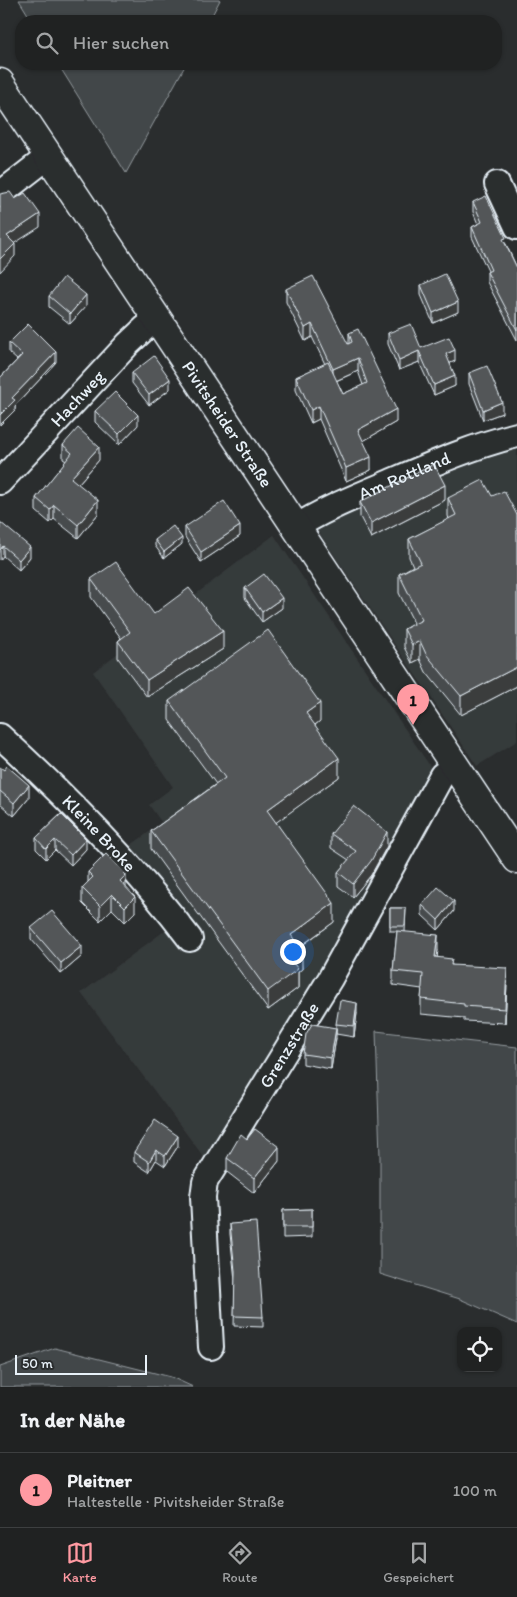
<!DOCTYPE html>
<html lang="de">
<meta charset="utf-8">
<style>
:root{--surface:#202222;--page:#2d2f2f;--text:#f1f3f6;--muted:#a2a4a5;--line:#3d3f40;--accent:#ff9aa2}
body{margin:0;font-family:Itim,sans-serif;background:var(--page);color:var(--text)}
.controls{position:absolute;right:15px;bottom:15px;display:grid;overflow:hidden;border-radius:10px;box-shadow:0 1px 4px #0004}
.controls button{width:45px;height:45px;display:grid;place-items:center;padding:0;border:0;border-bottom:1px solid var(--line);background:var(--surface);color:var(--text);font:25px sans-serif}
.scale{position:absolute;left:15px;bottom:12px;width:132px;box-sizing:border-box;padding-left:5px;border:2px solid #e8f1f8;border-top:0;font-size:14px;line-height:18px;white-space:nowrap;color:#e8f1f8;-webkit-text-stroke:4px #2a2d2e;paint-order:stroke}
.you{position:absolute;left:292px;top:951px;width:18px;height:18px;margin:-12px;border:4px solid #fff;border-radius:50%;background:#1a73e8;box-shadow:0 0 0 8px #1a73e833}
.badge{display:grid;place-items:center;width:32px;height:32px;border-radius:50%;background:var(--accent);color:#111;font-size:16px;font-weight:700}
.pin{position:absolute;translate:-50% -41px;filter:drop-shadow(0 1px 2px #0008)}
.pin::after{content:'';position:absolute;top:26px;width:18px;height:15px;background:inherit;clip-path:polygon(0 0,100% 0,50% 100%)}
.list{margin:0;padding:0;list-style:none}
h2{display:flex;justify-content:space-between;align-items:center;height:65px;margin:0;padding:0 20px;font-size:21px}
h2 small{font-size:16px;font-weight:400;color:var(--muted)}
.list li{display:grid;grid-template-columns:32px 1fr auto;gap:15px;align-items:center;box-sizing:border-box;height:75px;padding:0 20px;border-top:1px solid var(--line)}
.list b{display:block;font-size:19px;white-space:nowrap}
.list p{margin:0;font-size:16px;white-space:nowrap;color:var(--muted)}
.list em{font-size:16px;font-style:normal;color:var(--muted)}
.icon{flex:none;width:28px;height:28px;fill:none;stroke:currentColor;stroke-width:2;stroke-linecap:round;stroke-linejoin:round}
.map{position:relative;flex:none;width:517px;height:1387px;overflow:hidden}
.search{position:absolute;background:var(--surface);box-shadow:0 1px 4px #0004;left:15px;right:15px;top:15px;height:55px;display:flex;align-items:center;gap:12px;box-sizing:border-box;padding:0 18px;border-radius:20px;color:var(--muted);font-size:19px}
.sheet{height:140px;background:var(--surface)}
nav{display:flex;justify-content:space-around;align-items:center;box-sizing:border-box;height:70px;border-top:1px solid var(--line);background:var(--surface);font-size:14px;color:var(--muted)}
nav a{display:grid;justify-items:center;gap:2px}
nav .on{color:var(--accent)}
.map>svg:first-child{display:block}
.built{fill:#363a3b}
.green{fill:#424648;stroke:#959ca0}
.lines{fill:none;stroke-linecap:round;stroke-linejoin:round}
.minor-casing{stroke:#e8f1f8;stroke-width:28}
.major-casing{stroke:#e8f1f8;stroke-width:31}
.minor{stroke:#2a2d2e;stroke-width:24}
.major{stroke:#2a2d2e;stroke-width:28}
.wall{fill:#474b4d;stroke:#e8f1f8;fill-rule:evenodd}
.shaded-wall{fill:#3a3d3e;stroke:#e8f1f8}
.building{fill:#535759;stroke:#e8f1f8}
.labels{text-anchor:middle;dominant-baseline:central;stroke-width:4.5;stroke-linejoin:round;paint-order:stroke}
.street-label{font-size:18px;fill:#e8f1f8;stroke:#2a2d2e}
</style>
<div class="map">
<svg width="517" height="1387" viewBox="0 0 517 1387">
<rect width="100%" height="100%" fill="#2a2d2e"/>
<filter id="ink" filterUnits="userSpaceOnUse"><feTurbulence type="fractalNoise" baseFrequency=".02" numOctaves="2"/><feDisplacementMap in="SourceGraphic" scale="10" xChannelSelector="R" yChannelSelector="G"/><feConvolveMatrix kernelMatrix="1 2 1 2 8 2 1 2 1" color-interpolation-filters="sRGB"/></filter>
<g filter="url(#ink)">
<g class="built">
<polygon points="517,431 517,741 477,766 307,515"/>
<polygon points="274,535 430,766 401,845 206,1160 81,993 183,917 121,852 162,823 149,805 173,787 93,672"/>
</g>
<g class="green">
<polygon points="19,0 220,0 209,21 32,21"/>
<polygon points="58,64 186,64 126,173"/>
<polygon points="376,1031 517,1047 517,1324 460,1299 380,1274 380,1157"/>
<polygon points="55,1348 171,1377 193,1387 0,1387 0,1367"/>
</g>
<g class="lines">
<g class="minor-casing">
<g id="minor">
<polyline points="497,184 517,227"/>
<polyline points="0,194 49,156"/>
<path id="s1" d="M0,482L128,344L145,328L158,320"/>
<path id="s2" d="M296,527C326,508 358,496 390,482C432,464 473,446 517,435"/>
<path id="s3" d="M0,736C68,798 134,865 190,939"/>
<path id="s4" d="M211,1347L203,1197L205,1182L330,979L442,775L455,767"/>
</g>
</g>
<g class="major-casing">
<g id="major">
<path id="s5" d="M0,83L517,859"/>
</g>
</g>
<use href="#minor" class="minor"/>
<use href="#major" class="major"/>
</g>
<g class="wall">
<polygon points="473,202 506,244 517,268 517,340 487,282 487,272 488,271 472,237 472,227 478,224 473,212"/>
<polygon points="421,285 458,312 433,323 421,295"/>
<path d="M286,289L348,344H349V333L396,422L363,441L371,470L346,481L319,419L311,423L296,390V377L325,364L312,337L305,341L286,302ZM358,371L363,385L343,394L336,381Z"/>
<polygon points="49,296 86,306 70,324 49,307"/>
<polygon points="388,333 421,348 455,361 450,363 455,386 434,395 419,362 399,370 388,344"/>
<polygon points="9,343 56,362 15,406 15,410 0,425 0,378 17,360 9,353"/>
<polygon points="132,373 170,389 149,405 132,383"/>
<polygon points="469,373 502,413 483,420 469,384"/>
<polygon points="95,411 138,425 119,445 95,422"/>
<polygon points="63,445 99,460 78,484 98,514 78,538 54,519 50,523 36,511 36,498 66,461 63,459"/>
<polygon points="492,496 517,515 517,686 461,715 426,672 420,659 412,663 404,647 404,629 414,623 399,593 399,574 413,566 409,557 409,539 449,519 448,516 448,498"/>
<polygon points="445,500 371,538 360,517 360,502"/>
<polygon points="0,522 30,557 19,570 3,556"/>
<polygon points="185,527 240,536 201,562 185,537"/>
<polygon points="155,540 182,544 164,558 155,546"/>
<polygon points="91,579 154,614 223,649 147,697 118,658 118,641 121,638 91,597"/>
<polygon points="245,588 282,608 262,622 245,598"/>
<polygon points="169,701 320,721 315,725 339,777 276,822 334,922 300,947 302,969 298,972 298,988 268,1010 151,849 151,831 216,784 169,720"/>
<polygon points="0,767 29,798 14,816 0,804"/>
<polygon points="61,814 86,849 71,865 55,850 46,859 36,849 36,838"/>
<polygon points="331,834 387,846 371,875 353,897 338,886 338,872 349,860 331,848"/>
<polygon points="88,872 126,888 135,912 125,922 112,909 100,921 82,903 82,888 88,882"/>
<polygon points="422,905 454,911 438,930 422,915"/>
<polygon points="390,908 406,908 405,932 438,950 437,957 452,965 507,983 505,1023 464,1021 464,1018 421,1014 421,999 422,989 393,985 393,971 397,931 390,931"/>
<polygon points="31,928 82,956 61,974 31,939"/>
<polygon points="357,1013 354,1037 336,1034 336,1024"/>
<polygon points="336,1038 331,1069 303,1064 303,1054"/>
<polygon points="178,1146 165,1166 156,1160 149,1172 134,1162 134,1152"/>
<polygon points="227,1158 279,1161 254,1193 227,1172"/>
<polygon points="312,1209 312,1237 283,1238 283,1210"/>
<polygon points="230,1224 263,1317 263,1327 234,1326 235,1280 230,1234"/>
</g>
<g class="shaded-wall">
<polygon points="40,214 40,227 7,248 7,236"/>
<polygon points="15,244 15,256 0,272 0,259"/>
<polygon points="86,295 86,306 70,324 70,314"/>
<polygon points="458,302 458,312 433,323 433,313"/>
<polygon points="312,324 312,337 305,341 305,328"/>
<polygon points="455,350 455,361 446,365 446,354"/>
<polygon points="419,351 419,362 399,370 399,360"/>
<polygon points="56,352 56,362 15,406 15,410 0,425 0,415 12,398"/>
<polygon points="358,358 358,371 333,382 333,369"/>
<polygon points="455,376 455,386 434,395 434,385"/>
<polygon points="170,379 170,389 149,405 149,395"/>
<polygon points="502,402 502,413 483,420 483,410"/>
<polygon points="319,406 319,419 311,423 311,410"/>
<polygon points="396,409 396,422 358,444 358,430"/>
<polygon points="138,415 138,425 119,445 119,434"/>
<polygon points="99,447 99,460 71,492 71,478"/>
<polygon points="371,457 371,470 346,481 346,468"/>
<polygon points="445,485 445,500 371,538 371,523"/>
<polygon points="98,500 98,514 78,538 78,525"/>
<polygon points="54,505 54,519 50,523 50,510"/>
<polygon points="240,526 240,536 201,562 201,552"/>
<polygon points="182,538 182,544 164,558 164,552"/>
<polygon points="3,546 3,556 0,560 0,550"/>
<polygon points="30,547 30,557 19,570 19,560"/>
<polygon points="282,598 282,608 262,622 262,612"/>
<polygon points="223,631 223,649 147,697 147,680"/>
<polygon points="420,641 420,659 412,663 412,645"/>
<polygon points="517,667 517,686 461,715 461,696"/>
<polygon points="320,703 320,721 306,732 306,713"/>
<polygon points="339,758 339,777 267,829 267,810"/>
<polygon points="29,785 29,798 14,816 14,803"/>
<polygon points="387,832 387,846 371,875 353,897 353,884"/>
<polygon points="86,839 86,849 71,865 71,855"/>
<polygon points="55,840 55,850 46,859 46,849"/>
<polygon points="126,875 126,890 120,881"/>
<polygon points="112,894 112,909 100,921 100,906"/>
<polygon points="135,897 135,912 125,922 125,907"/>
<polygon points="454,901 454,911 438,930 438,920"/>
<polygon points="334,903 334,922 291,953 291,935"/>
<polygon points="438,935 438,950 435,972 435,957"/>
<polygon points="82,946 82,956 61,974 61,963"/>
<polygon points="302,950 302,969 298,972 298,988 268,1010 268,991 290,959"/>
<polygon points="507,968 507,983 505,1023 505,1009"/>
<polygon points="357,1003 357,1013 354,1037 354,1026"/>
<polygon points="336,1028 336,1038 331,1069 331,1058"/>
<polygon points="178,1136 178,1146 165,1166 165,1156"/>
<polygon points="279,1147 279,1161 254,1193 254,1178"/>
<polygon points="156,1150 156,1160 149,1172 149,1162"/>
</g>
<g class="building">
<polygon points="10,192 15,199 25,193 40,214 7,236 15,244 0,259 0,194"/>
<polygon points="486,196 506,238 503,239 517,268 517,330 487,272 491,270 472,227 482,222 473,202"/>
<polygon points="445,274 458,302 433,313 421,285"/>
<polygon points="313,276 348,344 352,342 349,333 358,329 396,409 358,430 371,457 346,468 319,406 311,410 296,377 328,362 343,394 367,383 358,358 333,369 312,324 305,328 286,289"/>
<polygon points="64,277 86,295 70,314 49,296"/>
<polygon points="28,324 56,352 12,398 15,400 0,415 0,378 22,355 9,343"/>
<polygon points="411,324 421,348 449,337 455,350 446,354 455,376 434,385 419,351 399,360 388,333"/>
<polygon points="154,356 170,379 149,395 132,373"/>
<polygon points="487,366 502,402 483,410 469,373"/>
<polygon points="115,392 138,415 119,434 95,411"/>
<polygon points="78,428 99,447 71,478 98,500 78,525 54,505 50,510 36,498 72,453 63,445"/>
<polygon points="434,464 445,485 371,523 360,502"/>
<polygon points="483,480 492,496 504,491 517,515 517,667 461,696 426,654 420,641 412,645 404,629 422,620 399,574 421,563 409,539 456,515 448,498"/>
<polygon points="224,501 240,526 201,552 185,527"/>
<polygon points="0,522 30,547 19,560 3,546 0,550"/>
<polygon points="173,526 182,538 164,552 155,540"/>
<polygon points="116,562 154,614 189,588 223,631 147,680 118,641 130,632 91,579"/>
<polygon points="264,574 282,598 262,612 245,588"/>
<polygon points="268,630 320,703 306,713 339,758 267,810 334,903 291,935 302,950 290,959 298,969 268,991 151,831 225,778 169,701"/>
<polygon points="7,766 29,785 14,803 0,791 0,767 4,770"/>
<polygon points="354,806 387,832 371,861 353,884 338,872 356,851 331,834"/>
<polygon points="61,814 86,839 71,855 55,840 46,849 36,838"/>
<polygon points="106,854 126,875 120,881 135,897 125,907 112,894 100,906 82,888 93,877 88,872"/>
<polygon points="438,887 454,901 438,920 422,905"/>
<polygon points="390,908 406,908 405,926 390,926"/>
<polygon points="52,911 82,946 61,963 31,928"/>
<polygon points="397,931 438,935 435,957 452,959 451,965 507,968 505,1009 464,1006 464,1004 421,999 423,974 393,971"/>
<polygon points="340,1000 357,1003 354,1026 336,1024"/>
<polygon points="312,1024 336,1028 331,1058 303,1054 306,1034"/>
<polygon points="155,1120 178,1136 165,1156 156,1150 149,1162 134,1152"/>
<polygon points="255,1129 279,1147 254,1178 227,1158 241,1134 247,1139"/>
<polygon points="312,1209 312,1227 283,1227 283,1210"/>
<polygon points="256,1222 263,1317 234,1316 235,1271 230,1224"/>
</g>
</g>
<g class="labels">
<g class="street-label">
<text stroke="none"><textPath href="#s1" startOffset="114">Hachweg</textPath></text>
<text stroke="none"><textPath href="#s5" startOffset="410">Pivitsheider Straße</textPath></text>
<text stroke="none"><textPath href="#s2" startOffset="120">Am Rottland</textPath></text>
<text stroke="none"><textPath href="#s3" startOffset="139">Kleine Broke</textPath></text>
<text stroke="none"><textPath href="#s4" startOffset="326">Grenzstraße</textPath></text>
</g>
</g>
</svg>
<div class="controls">
<button><svg class="icon" aria-label="locate" viewBox="0 0 24 24"><circle cx="12" cy="12" r="6"/><path d="M12 2v4M12 18v4M2 12h4M18 12h4"/></svg></button>
</div>
<div class="scale">50 m</div>
<div class="you"></div>
<div class="pin badge" style="left:413px;top:725px">1</div>
<div class="search"><svg class="icon" aria-label="search" viewBox="0 0 24 24"><circle cx="10" cy="10" r="6"/><path d="M15 15l6 6"/></svg>Hier suchen</div>
</div>
<section class="sheet">
<h2>In der Nähe<small></small></h2>
<ul class="list">
<li><span class="badge">1</span><div><b>Pleitner</b><p>Haltestelle · Pivitsheider Straße</p></div><em>100 m</em></li>
</ul>
</section>
<nav>
<a class="on"><svg class="icon" aria-label="map" viewBox="0 0 24 24"><path d="M3 6l6-2 6 2 6-2v14l-6 2-6-2-6 2zM9 4v14M15 6v14"/></svg>Karte</a>
<a><svg class="icon" aria-label="directions" viewBox="0 0 24 24"><path d="M12 3l9 9-9 9-9-9zM9 14v-3h6M13 9l2 2-2 2"/></svg>Route</a>
<a><svg class="icon" aria-label="saved" viewBox="0 0 24 24"><path d="M7 4h10v16l-5-4-5 4z"/></svg>Gespeichert</a>
</nav>
